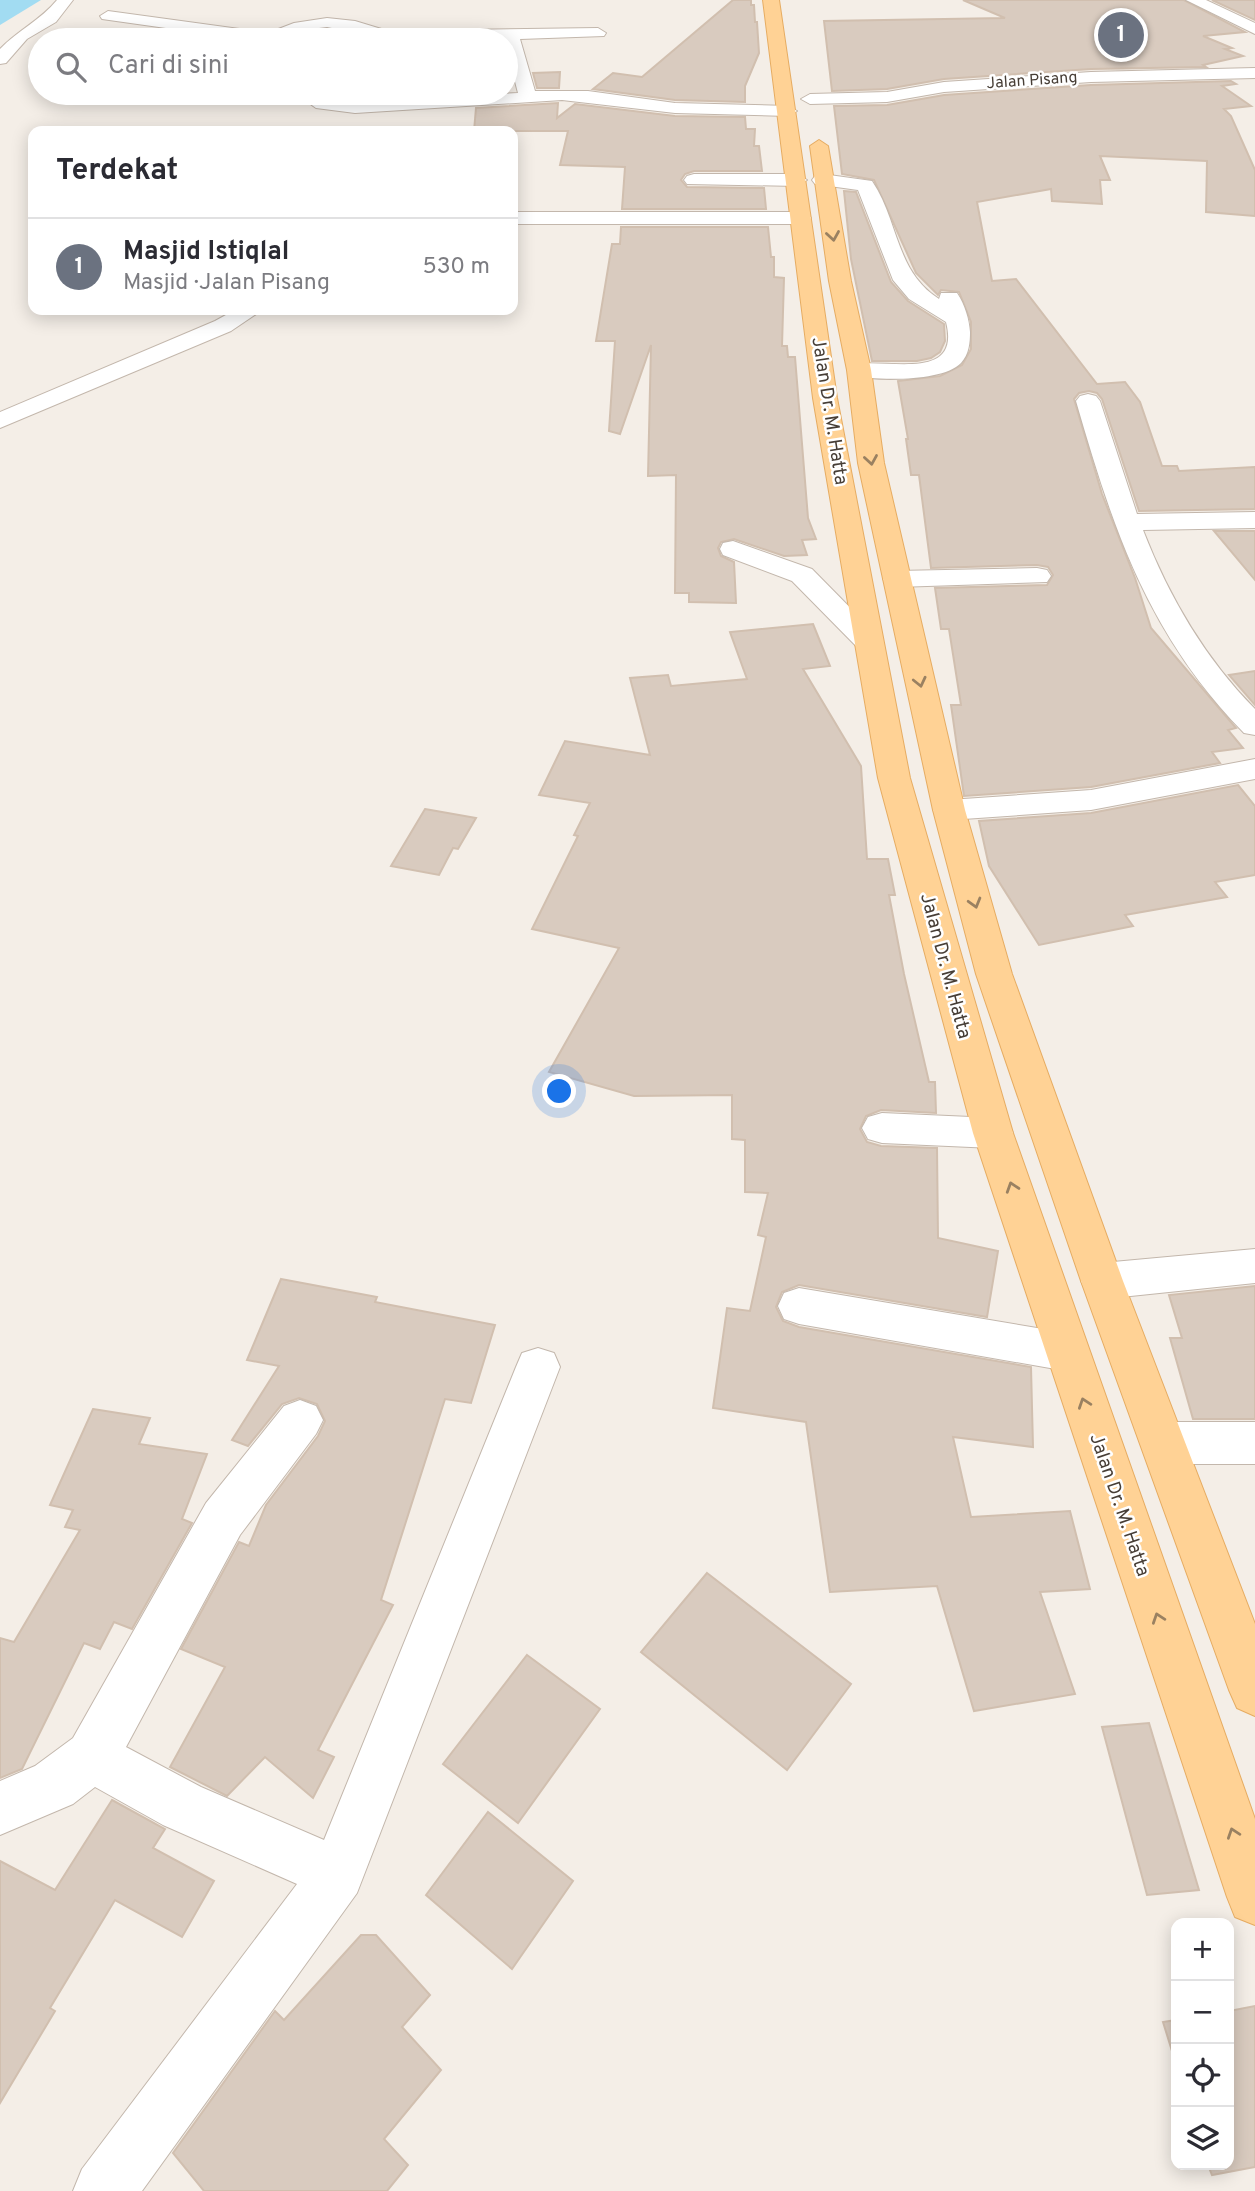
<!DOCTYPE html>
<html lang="id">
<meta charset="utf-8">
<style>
:root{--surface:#fff;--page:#f7f7f7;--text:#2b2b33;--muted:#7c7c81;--line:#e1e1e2;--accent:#ff1613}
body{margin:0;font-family:Overpass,sans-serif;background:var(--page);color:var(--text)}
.controls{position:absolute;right:21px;bottom:21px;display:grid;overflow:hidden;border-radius:14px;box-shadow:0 4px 18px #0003}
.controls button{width:63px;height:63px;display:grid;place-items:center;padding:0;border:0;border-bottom:2px solid var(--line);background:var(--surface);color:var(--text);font:35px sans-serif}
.you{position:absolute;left:560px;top:1092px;width:24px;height:24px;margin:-18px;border:5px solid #fff;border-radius:50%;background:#1a73e8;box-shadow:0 0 0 10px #1a73e833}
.badge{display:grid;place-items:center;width:46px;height:46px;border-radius:50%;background:var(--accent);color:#fff;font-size:23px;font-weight:700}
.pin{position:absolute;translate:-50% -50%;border:4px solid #fff;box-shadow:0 2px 7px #0006}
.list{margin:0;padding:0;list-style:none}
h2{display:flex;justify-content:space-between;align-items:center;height:91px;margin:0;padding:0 28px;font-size:30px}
h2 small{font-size:23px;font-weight:400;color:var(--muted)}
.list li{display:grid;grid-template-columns:46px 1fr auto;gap:21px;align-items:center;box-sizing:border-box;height:98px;padding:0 28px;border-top:2px solid var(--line)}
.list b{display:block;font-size:26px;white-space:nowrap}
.list p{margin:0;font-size:23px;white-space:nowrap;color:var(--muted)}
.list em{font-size:23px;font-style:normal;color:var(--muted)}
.icon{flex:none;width:38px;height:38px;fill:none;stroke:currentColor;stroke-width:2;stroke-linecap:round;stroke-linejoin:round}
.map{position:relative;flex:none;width:1255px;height:2191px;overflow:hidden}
.search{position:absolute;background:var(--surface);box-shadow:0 4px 18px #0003;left:28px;top:28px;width:490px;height:77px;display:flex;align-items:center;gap:18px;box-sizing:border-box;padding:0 24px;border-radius:38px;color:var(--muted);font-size:26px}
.panel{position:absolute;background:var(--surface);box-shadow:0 4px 18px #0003;left:28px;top:126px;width:490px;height:189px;border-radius:14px}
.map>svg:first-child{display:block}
.water{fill:#a2dcf2}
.building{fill:#d9cbbf;stroke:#d1bfaf;stroke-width:2}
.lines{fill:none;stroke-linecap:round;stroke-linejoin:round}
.minor-casing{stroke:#c3b7ac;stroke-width:2}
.major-casing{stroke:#e6ac62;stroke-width:2}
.minor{fill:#fff;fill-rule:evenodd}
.major{fill:#ffd295;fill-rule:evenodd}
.oneway{stroke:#9a8161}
.labels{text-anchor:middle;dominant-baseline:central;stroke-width:5;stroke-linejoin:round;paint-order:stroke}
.far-street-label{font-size:16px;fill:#473e36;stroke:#fff}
.street-label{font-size:19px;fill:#473e36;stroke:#fff}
</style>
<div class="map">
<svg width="1255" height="2191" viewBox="0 0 1255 2191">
<rect width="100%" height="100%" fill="#f4eee7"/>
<polygon class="water" points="0,0 41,0 0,25"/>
<g class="building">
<polygon points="733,0 751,0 751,5 754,5 755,22 757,22 759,53 745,86 745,102 675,100 593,89 613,73 642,77"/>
<polygon points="963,0 1184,0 1245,32 1203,36 1232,48 1225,49 1243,56 1203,65 1206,67 1091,69 944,79 887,89 832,91 824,21 1005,18"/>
<polygon points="1212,0 1255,0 1255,20"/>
<polygon points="560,72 559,88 537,88 533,73"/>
<polygon points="1231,81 1236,84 1222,86 1251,106 1224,109 1231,116 1255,170 1255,216 1206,212 1207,161 1100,156 1110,180 1100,180 1102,204 1052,201 1051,189 977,202 992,281 1016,279 1097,384 1125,382 1140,402 1162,466 1177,466 1179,471 1255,467 1255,509 1139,511 1102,399 1097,393 1089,391 1079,393 1074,399 1102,494 1135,578 1151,628 1236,728 1228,730 1243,748 1212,752 1220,763 1091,787 964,796 951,705 961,705 949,629 941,629 935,588 1047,585 1053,575 1048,567 1037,565 931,568 919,475 911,475 906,439 908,439 898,381 940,376 962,365 971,349 971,322 959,292 941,290 938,295 916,273 874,180 842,174 834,106 887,105 944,95 1091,85"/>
<polygon points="558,103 557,118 575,104 675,116 745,117 746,129 755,129 754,146 759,146 762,171 694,171 685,174 681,180 687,187 764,188 766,209 622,209 625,167 560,165 568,131 474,131 476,108"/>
<polygon points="844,191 856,192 891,282 908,301 944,324 945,341 940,352 931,358 917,361 872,361 851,259"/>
<polygon points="621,227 768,227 771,257 774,257 774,277 784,278 782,346 787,346 788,357 795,357 808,518 816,539 802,540 807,555 784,556 734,539 721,542 718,548 721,556 734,562 736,603 689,602 689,593 675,593 676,475 648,476 651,345 620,434 609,431 615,341 596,341 612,244 620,244"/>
<polygon points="1214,531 1255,531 1255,580"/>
<polygon points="813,624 830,666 803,669 861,766 867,859 888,859 895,895 889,895 904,974 929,1082 935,1082 936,1113 881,1110 866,1116 860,1129 867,1142 881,1146 937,1148 938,1238 998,1251 987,1317 799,1285 782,1292 776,1307 783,1321 799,1327 1031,1367 1033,1447 953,1437 971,1517 1070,1511 1090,1589 1040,1592 1075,1694 974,1711 937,1586 830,1592 806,1422 713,1408 727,1308 750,1311 766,1237 758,1235 768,1193 745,1192 745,1140 732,1139 732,1095 634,1096 549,1072 619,948 532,929 578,836 574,835 590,803 539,795 565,741 650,755 630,678 668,675 671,686 747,679 730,632"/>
<polygon points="1255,671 1255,705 1229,675"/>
<polygon points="1238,785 1255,806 1255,875 1215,882 1227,897 1125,915 1133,926 1039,945 989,866 979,821 1091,813"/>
<polygon points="425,809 476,818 458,849 453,848 439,875 391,866"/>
<polygon points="281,1279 377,1297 375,1302 495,1325 471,1403 445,1399 381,1600 393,1605 318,1750 334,1757 313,1798 265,1757 227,1796 170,1767 225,1667 181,1649 239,1542 249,1546 266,1505 318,1436 325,1421 317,1404 299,1398 282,1404 248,1446 232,1440 279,1366 247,1360"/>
<polygon points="1255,1286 1255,1419 1193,1419 1170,1338 1182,1338 1169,1295"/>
<polygon points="93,1409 150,1418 139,1444 207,1454 182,1519 192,1523 132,1629 114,1622 100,1649 84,1643 22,1769 0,1778 0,1638 14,1642 80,1530 65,1527 73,1510 50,1505"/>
<polygon points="707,1573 851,1684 787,1770 641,1652"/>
<polygon points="527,1655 600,1709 518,1823 443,1764"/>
<polygon points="1149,1723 1199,1890 1147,1895 1102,1727"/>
<polygon points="112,1800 165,1829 153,1848 214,1881 182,1937 115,1900 50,2008 55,2011 0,2103 0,1861 55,1890"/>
<polygon points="488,1812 573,1881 512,1969 426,1895"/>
<polygon points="361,1935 376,1935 430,1995 402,2027 441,2070 384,2139 408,2165 387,2191 204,2191 173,2153 275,2011 284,2020"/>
<polygon points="1255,2006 1255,2167 1212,2175 1208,2165 1229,2165 1229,2011"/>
<polygon points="1176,2020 1176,2064 1163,2022"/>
</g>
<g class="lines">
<g class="minor-casing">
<g id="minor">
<path d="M57,0H73L56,22L27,39L6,63L0,64V49C18,30 41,20 57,0Z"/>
<polygon points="1186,0 1206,0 1255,23 1255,34"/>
<polygon points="108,11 268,33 294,23 327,18 355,21 388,31 598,28 606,33 604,36 520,39 535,91 588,91 675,103 788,106 797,111 788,116 675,113 562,100 355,113 316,108 295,93 316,93 327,99 355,103 518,93 504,39 368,40 371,36 327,27 303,30 278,40 251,40 102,19 100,16"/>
<polygon points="1255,68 1255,78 1091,82 944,92 887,102 810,104 801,99 810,94 887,92 944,82 1091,72"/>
<polygon points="694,174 797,174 807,180 797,186 687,184 684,180 687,176"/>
<path d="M822,174L872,181C899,221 895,271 939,299L941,293H957C965,305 969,319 970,332C970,343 969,354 961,363C943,382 876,381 851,375L847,370L851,365C884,357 962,384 946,322L909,299L893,280L858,190L815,184L812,180L815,176Z"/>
<polygon points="513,212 801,212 808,214 811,218 808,222 801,224 513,224"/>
<polygon points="235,310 262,310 231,331 0,428 0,412 215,321"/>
<path d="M1088,394L1096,396L1100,401L1137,514L1255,512V528L1143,530C1169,597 1204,657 1255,709V735L1244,733C1148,635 1113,529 1076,401L1080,396Z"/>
<polygon points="733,541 812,569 879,637 883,643 879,649 869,652 859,649 792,581 723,555 720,549 723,543"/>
<polygon points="1037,568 1047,570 1051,576 1047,582 897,587 887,585 883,579 887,573 897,571"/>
<polygon points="1255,759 1255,779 1091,810 949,820 938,817 933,810 938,803 949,800 1091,790"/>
<polygon points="882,1113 993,1118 1007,1122 1013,1133 1007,1144 993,1148 882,1143 868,1139 862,1128 868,1117"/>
<polygon points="1255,1249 1255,1283 1102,1299 1087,1293 1081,1281 1087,1269 1102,1263"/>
<polygon points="799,1288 1067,1333 1083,1339 1089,1352 1083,1365 1067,1371 799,1324 784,1319 778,1306 784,1293"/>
<polygon points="538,1348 554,1353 560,1367 357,1893 142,2191 73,2191 82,2169 297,1884 163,1825 95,1787 73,1804 0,1835 0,1781 35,1766 73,1738 206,1503 284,1406 300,1400 316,1406 323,1420 316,1434 240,1535 126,1747 201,1787 324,1840 516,1367 522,1353"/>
<polygon points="1165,1422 1255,1422 1255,1464 1165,1464 1149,1458 1142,1443 1149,1428"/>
</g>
</g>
<g class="major-casing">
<g id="major">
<polygon points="763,0 779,0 837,398 910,778 1013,1133 1255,1819 1255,1925 1235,1917 1227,1897 973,1133 878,778 813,398"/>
<polygon points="819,140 828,146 851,281 871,370 884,463 965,810 1012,974 1123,1281 1255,1624 1255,1716 1237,1708 1229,1690 1081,1281 976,974 933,810 858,463 847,370 829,281 810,146"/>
</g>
</g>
<use href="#minor" class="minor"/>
<use href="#major" class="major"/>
</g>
<defs><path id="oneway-chevron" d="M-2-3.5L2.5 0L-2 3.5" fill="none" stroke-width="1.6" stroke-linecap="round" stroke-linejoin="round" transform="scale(1.75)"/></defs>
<g class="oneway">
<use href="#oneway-chevron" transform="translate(833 236) rotate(81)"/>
<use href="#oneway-chevron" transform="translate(871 460) rotate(81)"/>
<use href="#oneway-chevron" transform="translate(920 682) rotate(77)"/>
<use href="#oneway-chevron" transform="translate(975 903) rotate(74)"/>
<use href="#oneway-chevron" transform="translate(1012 1187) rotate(-108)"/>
<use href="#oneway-chevron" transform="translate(1084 1403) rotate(-109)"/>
<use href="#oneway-chevron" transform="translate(1158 1618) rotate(-109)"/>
<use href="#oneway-chevron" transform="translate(1233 1833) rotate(-109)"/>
</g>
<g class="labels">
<g class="far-street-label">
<text transform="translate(1032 81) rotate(-4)">Jalan Pisang</text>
</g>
<g class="street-label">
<text transform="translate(829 411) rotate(81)">Jalan Dr. M. Hatta</text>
<text transform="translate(945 966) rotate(75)">Jalan Dr. M. Hatta</text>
<text transform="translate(1119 1505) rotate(71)">Jalan Dr. M. Hatta</text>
</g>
</g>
</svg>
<div class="controls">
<button>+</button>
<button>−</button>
<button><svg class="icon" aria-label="locate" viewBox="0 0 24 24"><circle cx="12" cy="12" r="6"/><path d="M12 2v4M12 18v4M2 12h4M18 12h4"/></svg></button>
<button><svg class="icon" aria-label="layers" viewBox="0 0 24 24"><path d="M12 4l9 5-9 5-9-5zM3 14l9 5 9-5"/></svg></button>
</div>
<div class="you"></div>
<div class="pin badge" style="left:1121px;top:35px;background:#6b7280">1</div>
<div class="search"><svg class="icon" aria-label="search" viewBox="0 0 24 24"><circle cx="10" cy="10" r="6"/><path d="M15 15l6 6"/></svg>Cari di sini</div>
<section class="panel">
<h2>Terdekat<small></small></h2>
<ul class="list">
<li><span class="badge" style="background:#6b7280">1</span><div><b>Masjid Istiqlal</b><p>Masjid · Jalan Pisang</p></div><em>530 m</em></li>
</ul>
</section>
</div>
